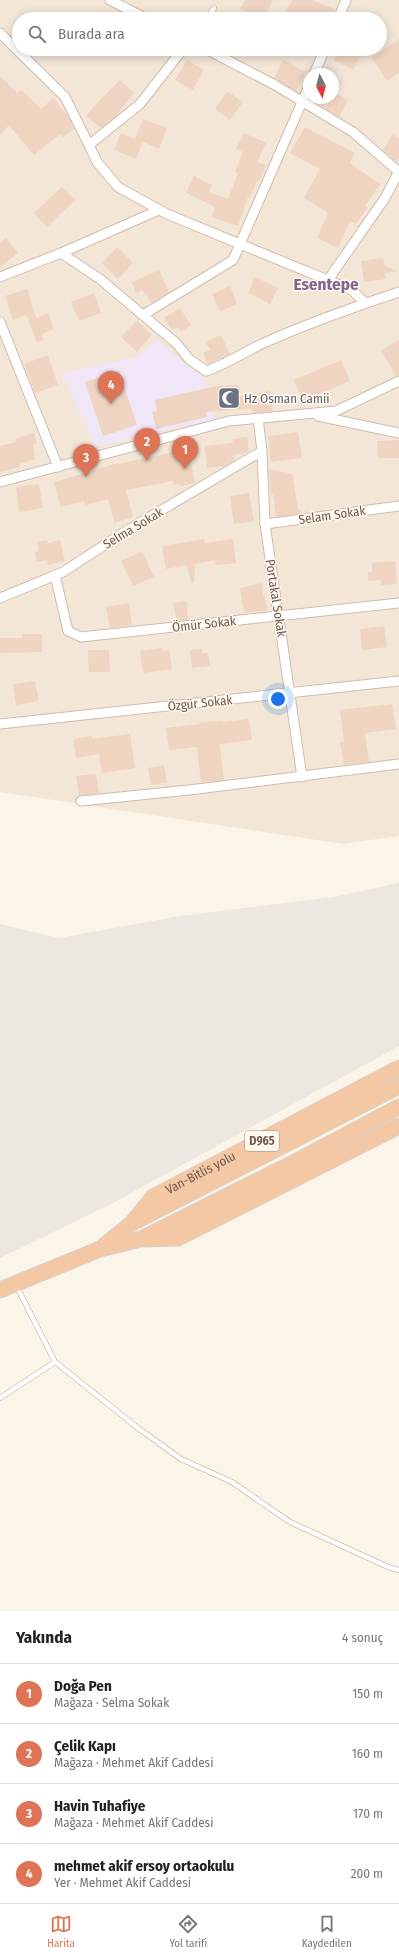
<!DOCTYPE html>
<html lang="tr">
<meta charset="utf-8">
<style>
:root{--surface:#fff;--page:#f6f6f6;--text:#222;--muted:#767676;--line:#e0e0e0;--accent:#de7455}
body{margin:0;font-family:"Fira Sans Condensed",sans-serif;background:var(--page);color:var(--text)}
.compass{position:absolute;left:303px;top:68px;width:36px;height:36px;border-radius:50%;background:var(--surface);box-shadow:0 2px 10px #0003;rotate:173deg}
.you{position:absolute;left:278px;top:699px;width:14px;height:14px;margin:-10px;border:3px solid #fff;border-radius:50%;background:#1a73e8;box-shadow:0 0 0 6px #1a73e833}
.badge{display:grid;place-items:center;width:26px;height:26px;border-radius:50%;background:var(--accent);color:#fff;font-size:13px;font-weight:700}
.pin{position:absolute;translate:-50% -33px;filter:drop-shadow(0 1px 2px #0008)}
.pin::after{content:'';position:absolute;top:21px;width:14px;height:12px;background:inherit;clip-path:polygon(0 0,100% 0,50% 100%)}
.list{margin:0;padding:0;list-style:none}
h2{display:flex;justify-content:space-between;align-items:center;height:52px;margin:0;padding:0 16px;font-size:17px}
h2 small{font-size:13px;font-weight:400;color:var(--muted)}
.list li{display:grid;grid-template-columns:26px 1fr auto;gap:12px;align-items:center;box-sizing:border-box;height:60px;padding:0 16px;border-top:1px solid var(--line)}
.list b{display:block;font-size:15px;white-space:nowrap}
.list p{margin:0;font-size:13px;white-space:nowrap;color:var(--muted)}
.list em{font-size:13px;font-style:normal;color:var(--muted)}
.icon{flex:none;width:22px;height:22px;fill:none;stroke:currentColor;stroke-width:2;stroke-linecap:round;stroke-linejoin:round}
.map{position:relative;flex:none;width:399px;height:1611px;overflow:hidden}
.search{position:absolute;background:var(--surface);box-shadow:0 2px 10px #0003;left:12px;right:12px;top:12px;height:44px;display:flex;align-items:center;gap:10px;box-sizing:border-box;padding:0 14px;border-radius:22px;color:var(--muted);font-size:15px}
.sheet{height:292px;background:var(--surface)}
nav{display:flex;justify-content:space-around;align-items:center;box-sizing:border-box;height:56px;border-top:1px solid var(--line);background:var(--surface);font-size:11px;color:var(--muted)}
nav a{display:grid;justify-items:center;gap:2px}
nav .on{color:var(--accent)}
.map>svg:first-child{display:block}
.residential{fill:#f3e6d7;fill-rule:evenodd}
.industrial{fill:#ece7e1}
.education{fill:#f1e5f8}
.building{fill:#efd4c1}
.lines{fill:none;stroke-linecap:round;stroke-linejoin:round}
.service-casing{stroke:#cdbcaf;stroke-width:6}
.minor-casing{stroke:#cdbcaf;stroke-width:11}
.trunk-casing{stroke:#d8d1cd;stroke-width:17}
.service{stroke:#fff;stroke-width:4.5}
.minor{stroke:#fff;stroke-width:9}
.trunk{stroke:#f4c8a4;stroke-width:15}
.labels{text-anchor:middle;dominant-baseline:central;stroke-width:3;stroke-linejoin:round;paint-order:stroke}
.shield{fill:#fef8ef;stroke:#9d8a7e;stroke-width:1}
.shield-label{font-size:12px;font-weight:bold;fill:#745b4d}
.worship-label{font-size:13px;fill:#5b616d;stroke:#fef8ef;text-anchor:start}
.street-label{font-size:13px;fill:#745b4d;stroke:#fef8ef}
.district-label{font-size:17px;font-weight:bold;fill:#826690;stroke:#fef8ef}
</style>
<div class="map">
<svg width="399" height="1611" viewBox="0 0 399 1611">
<rect width="100%" height="100%" fill="#fbf4e8"/>
<path class="residential" d="M0,0H399V836L343,844L0,792ZM19,19H380V49H19ZM309,74H333V98H309Z"/>
<polygon class="industrial" points="399,883 399,1046 113,1203 0,1258 0,924 59,938 180,916 334,897"/>
<polygon class="education" points="157,339 179,359 205,379 214,419 95,447 62,373 137,357"/>
<g class="building">
<polygon points="245,0 273,0 263,19 259,19 240,9"/>
<polygon points="292,0 312,0 334,9 330,19 282,19"/>
<polygon points="399,39 399,73 387,81 372,58"/>
<polygon points="340,49 364,49 353,70 334,60"/>
<polygon points="187,60 204,70 193,90 175,80"/>
<polygon points="283,60 306,72 296,91 274,78"/>
<polygon points="0,76 17,93 21,90 41,109 53,98 68,116 74,129 63,137 60,134 34,155 9,125 0,135"/>
<polygon points="120,80 134,93 114,118 101,128 86,116 96,104"/>
<polygon points="227,91 243,102 230,120 215,109"/>
<polygon points="333,92 348,100 339,117 317,103 320,98 333,98"/>
<polygon points="143,119 167,128 159,149 143,142 136,159 114,150 121,133 135,139"/>
<polygon points="305,127 355,153 350,163 380,184 365,206 368,207 356,224 350,221 338,248 317,238 328,213 304,198 320,169 290,153"/>
<polygon points="244,133 266,143 257,162 266,165 259,182 257,181 250,198 248,197 238,226 212,217 215,207 186,193 194,176 212,185 209,192 228,199 238,173 235,172 243,152 236,149"/>
<polygon points="392,134 399,139 399,158 397,162 383,150"/>
<polygon points="62,187 75,200 47,227 34,213"/>
<polygon points="6,238 18,253 0,267 0,243"/>
<polygon points="117,247 133,263 118,279 102,263"/>
<polygon points="383,258 385,266 397,271 385,273 386,279 364,282 361,261"/>
<polygon points="159,270 169,292 151,303 147,295 145,296 142,290 136,293 132,282"/>
<polygon points="255,277 278,288 270,304 248,293"/>
<polygon points="230,286 237,304 220,312 212,294"/>
<polygon points="27,289 36,318 48,313 54,329 42,334 44,340 37,342 26,315 13,320 5,296"/>
<polygon points="94,293 101,313 79,321 71,302"/>
<polygon points="180,308 191,325 181,332 178,327 172,330 164,318"/>
<polygon points="137,321 152,335 137,352 121,337"/>
<polygon points="221,335 230,354 208,364 203,353 210,350 206,342"/>
<polygon points="399,340 399,375 396,376 381,350"/>
<polygon points="48,355 58,385 35,393 24,364"/>
<polygon points="341,360 350,381 303,401 294,380"/>
<polygon points="119,371 137,425 103,436 85,382"/>
<polygon points="239,385 240,396 270,391 273,411 253,413 252,409 206,412 207,417 156,429 152,412 157,411 155,400 217,386"/>
<polygon points="298,432 302,458 271,462 268,436"/>
<polygon points="34,433 37,443 33,444 35,459 20,464 20,467 0,472 0,446 16,442 15,439"/>
<polygon points="247,437 249,452 233,455 234,461 224,466 207,468 205,446 233,443 232,439"/>
<polygon points="399,440 399,458 378,458 377,441"/>
<polygon points="188,445 195,483 180,486 179,484 173,485 173,481 126,490 133,517 114,523 108,499 85,505 84,501 61,507 54,482 118,463 118,464 174,452 173,448"/>
<polygon points="269,469 293,474 296,498 298,509 302,513 276,517 273,494 271,495"/>
<polygon points="39,484 43,508 19,512 16,487"/>
<polygon points="249,493 254,521 234,524 230,496"/>
<polygon points="204,539 205,543 233,539 236,563 216,565 215,560 195,564 194,583 191,583 187,565 166,569 162,546"/>
<polygon points="47,540 48,543 60,540 65,561 48,565 47,560 37,562 35,552 39,551 37,542"/>
<polygon points="142,551 154,577 133,586 121,561"/>
<polygon points="395,561 397,584 381,585 381,580 368,581 368,572 372,571 372,563"/>
<polygon points="262,583 263,596 265,597 267,610 244,613 240,588"/>
<polygon points="186,601 188,620 177,621 173,603"/>
<polygon points="129,603 132,625 110,628 106,607"/>
<polygon points="384,626 387,647 362,650 360,629"/>
<polygon points="22,634 42,634 42,652 0,653 0,638 22,638"/>
<polygon points="162,648 162,651 169,650 172,669 143,673 140,651"/>
<polygon points="202,649 202,653 208,653 210,666 192,668 190,650"/>
<polygon points="88,650 109,650 110,672 89,672"/>
<polygon points="35,681 39,701 16,705 13,684"/>
<polygon points="392,704 396,729 365,733 369,762 344,765 340,742 344,742 340,710"/>
<polygon points="249,719 252,740 220,744 224,780 201,782 197,747 169,750 166,728 200,724 200,722 222,721 222,722"/>
<polygon points="130,734 135,768 102,773 99,754 76,758 73,739 92,736 92,739"/>
<polygon points="164,765 167,782 151,785 148,768"/>
<polygon points="96,774 99,793 79,796 76,776"/>
</g>
<g class="lines">
<g class="service-casing">
<g id="service">
<polyline points="206,19 214,8"/>
<polyline points="55,1362 138,1428 181,1459 232,1482 290,1522 388,1567 399,1570"/>
<polyline points="0,1398 55,1362 16,1285"/>
</g>
</g>
<g class="minor-casing">
<g id="minor">
<polyline points="110,0 147,19"/>
<polyline points="338,19 346,0"/>
<polyline points="0,33 65,97 89,145"/>
<polyline points="183,49 140,104 89,145 97,162 118,187 167,214 352,290 365,303"/>
<polyline points="206,49 275,85 353,132 399,172"/>
<polyline points="314,74 325,49"/>
<polyline points="61,253 159,210"/>
<path d="M0,277L61,253L100,279L176,343L189,359L206,371C227,364 244,352 264,343C308,323 354,307 399,292"/>
<polyline points="328,280 385,198 399,171"/>
<polyline points="143,315 233,260 309,86"/>
<polyline points="0,322 58,467"/>
<polyline points="318,416 399,433"/>
<polyline points="258,418 262,451 265,524 302,777"/>
<polyline points="0,482 229,421 336,411 399,381"/>
<polyline points="265,524 399,506"/>
<polyline points="55,575 68,631 81,637 399,603"/>
<polyline points="0,598 63,572 126,531 262,451"/>
<polyline points="0,724 399,681"/>
<polyline points="81,801 189,790 399,764"/>
</g>
</g>
<g class="trunk-casing">
<g id="trunk">
<polyline points="138,1220 399,1086"/>
<polyline points="145,1237 297,1161 399,1107"/>
<path id="s1" d="M104,1246L132,1223L153,1197L399,1068"/>
<polyline points="0,1290 100,1249 141,1239 178,1238 399,1126"/>
</g>
</g>
<use href="#service" class="service"/>
<use href="#minor" class="minor"/>
<use href="#trunk" class="trunk"/>
</g>
<defs>
<g id="mosque-square" transform="scale(1.15)"><rect x="-9" y="-9" width="18" height="18" rx="4" fill="#6b7280" stroke="#fef8ef"/><path d="M3.5-4.9A6 6 0 1 0 3.5 4.9A5 5 0 1 1 3.5-4.9Z" fill="#fff"/></g>
</defs>
<g fill-rule="evenodd">
<use href="#mosque-square" x="229" y="398"/>
</g>
<g class="labels">
<rect class="shield" x="245" y="1131" width="34" height="20" rx="3"/>
<g class="shield-label">
<text x="262" y="1141">D965</text>
</g>
<g class="worship-label">
<text x="244" y="398">Hz Osman Camii</text>
</g>
<g class="street-label">
<text transform="translate(332 515) rotate(-8)">Selam Sokak</text>
<text transform="translate(133 528) rotate(-31)">Selma Sokak</text>
<text transform="translate(276 598) rotate(81)">Portakal Sokak</text>
<text transform="translate(204 624) rotate(-6)">Ömür Sokak</text>
<text transform="translate(200 703) rotate(-6)">Özgür Sokak</text>
<text stroke="none"><textPath href="#s1" startOffset="123">Van-Bitlis yolu</textPath></text>
</g>
<g class="district-label">
<text x="326" y="284">Esentepe</text>
</g>
</g>
</svg>
<svg class="compass" viewBox="-18 -18 36 36"><path d="M0-13l5 13h-10z" fill="#e53935"/><path d="M0 13l5-13h-10z" fill="#767676"/></svg>
<div class="you"></div>
<div class="pin badge" style="left:185px;top:469px">1</div>
<div class="pin badge" style="left:147px;top:461px">2</div>
<div class="pin badge" style="left:86px;top:477px">3</div>
<div class="pin badge" style="left:111px;top:404px">4</div>
<div class="search"><svg class="icon" aria-label="search" viewBox="0 0 24 24"><circle cx="10" cy="10" r="6"/><path d="M15 15l6 6"/></svg>Burada ara</div>
</div>
<section class="sheet">
<h2>Yakında<small>4 sonuç</small></h2>
<ul class="list">
<li><span class="badge">1</span><div><b>Doğa Pen</b><p>Mağaza · Selma Sokak</p></div><em>150 m</em></li>
<li><span class="badge">2</span><div><b>Çelik Kapı</b><p>Mağaza · Mehmet Akif Caddesi</p></div><em>160 m</em></li>
<li><span class="badge">3</span><div><b>Havin Tuhafiye</b><p>Mağaza · Mehmet Akif Caddesi</p></div><em>170 m</em></li>
<li><span class="badge">4</span><div><b>mehmet akif ersoy ortaokulu</b><p>Yer · Mehmet Akif Caddesi</p></div><em>200 m</em></li>
</ul>
</section>
<nav>
<a class="on"><svg class="icon" aria-label="map" viewBox="0 0 24 24"><path d="M3 6l6-2 6 2 6-2v14l-6 2-6-2-6 2zM9 4v14M15 6v14"/></svg>Harita</a>
<a><svg class="icon" aria-label="directions" viewBox="0 0 24 24"><path d="M12 3l9 9-9 9-9-9zM9 14v-3h6M13 9l2 2-2 2"/></svg>Yol tarifi</a>
<a><svg class="icon" aria-label="saved" viewBox="0 0 24 24"><path d="M7 4h10v16l-5-4-5 4z"/></svg>Kaydedilen</a>
</nav>
